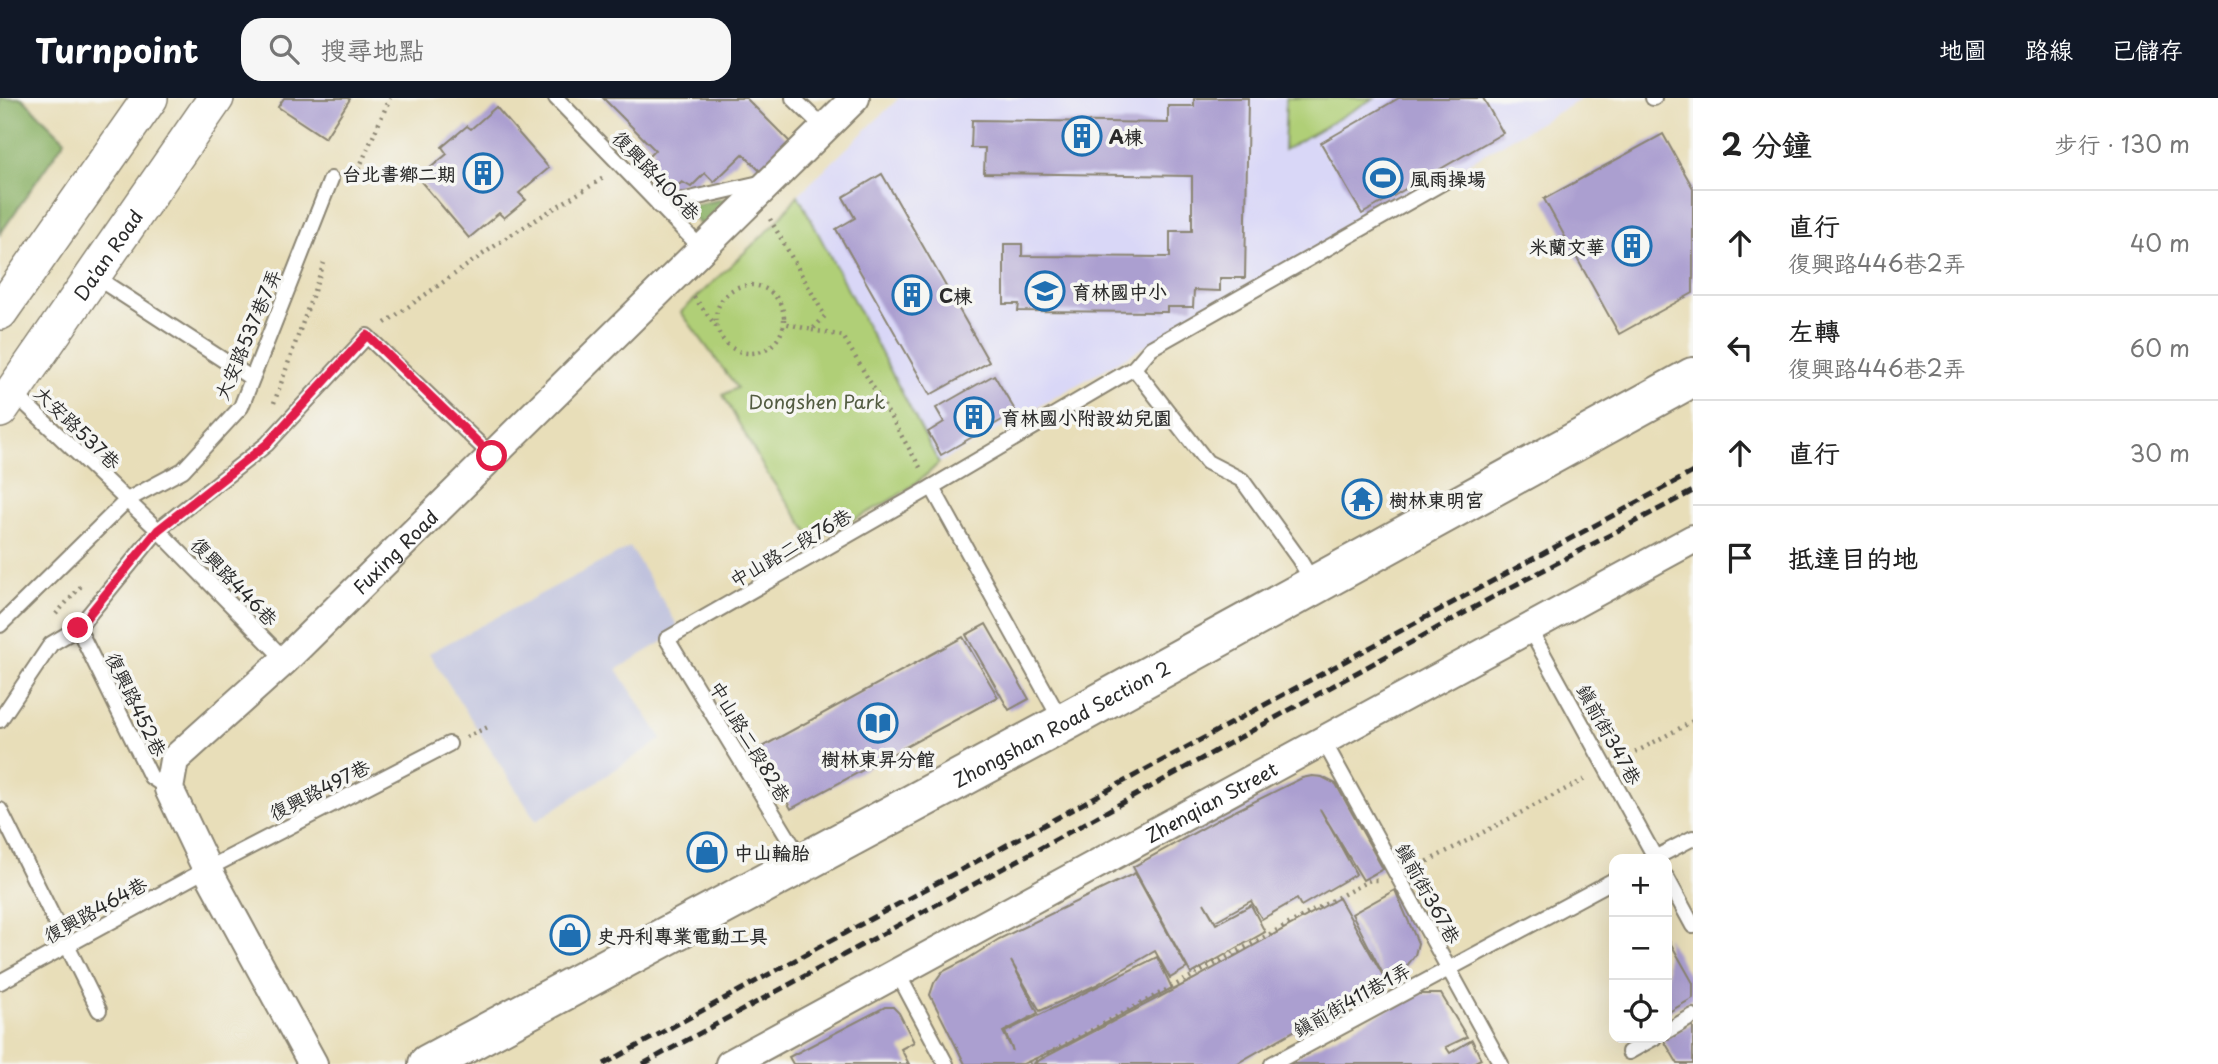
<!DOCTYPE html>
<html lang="zh-TW">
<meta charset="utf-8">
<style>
:root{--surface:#fff;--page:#f6f6f6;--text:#222;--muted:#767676;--line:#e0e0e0;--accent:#111827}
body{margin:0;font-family:"Playpen Sans","LXGW WenKai TC",sans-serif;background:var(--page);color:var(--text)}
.controls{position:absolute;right:21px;bottom:21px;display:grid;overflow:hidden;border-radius:14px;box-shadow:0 7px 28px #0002}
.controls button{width:63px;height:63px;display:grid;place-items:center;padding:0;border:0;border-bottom:2px solid var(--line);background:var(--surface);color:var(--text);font:35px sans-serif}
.stop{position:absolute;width:21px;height:21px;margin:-16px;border:5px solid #e11d48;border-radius:50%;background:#fff}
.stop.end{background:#e11d48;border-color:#fff;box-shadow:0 2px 7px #0008}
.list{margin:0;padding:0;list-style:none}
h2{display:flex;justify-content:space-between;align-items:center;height:91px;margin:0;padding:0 28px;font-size:30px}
h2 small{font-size:23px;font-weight:400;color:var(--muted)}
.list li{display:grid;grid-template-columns:46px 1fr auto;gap:21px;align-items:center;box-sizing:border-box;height:105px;padding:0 28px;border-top:2px solid var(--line)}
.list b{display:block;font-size:26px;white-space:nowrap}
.list p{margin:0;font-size:23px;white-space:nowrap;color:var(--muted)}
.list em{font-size:23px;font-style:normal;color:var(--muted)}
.icon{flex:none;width:38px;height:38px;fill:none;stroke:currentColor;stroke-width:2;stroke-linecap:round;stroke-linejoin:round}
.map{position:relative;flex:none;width:1693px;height:966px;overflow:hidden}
header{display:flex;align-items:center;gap:42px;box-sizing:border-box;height:98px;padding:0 35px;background:var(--accent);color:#fff}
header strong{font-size:33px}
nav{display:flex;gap:38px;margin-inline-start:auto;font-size:24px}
.search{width:490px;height:63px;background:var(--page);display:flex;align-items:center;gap:18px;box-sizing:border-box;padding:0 24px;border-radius:21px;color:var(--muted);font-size:26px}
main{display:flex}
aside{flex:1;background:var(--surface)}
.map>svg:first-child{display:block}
.built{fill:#d9d7f7}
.industrial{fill:#c0c2dd}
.green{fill:#b0cf77;stroke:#6e7d51;stroke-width:2}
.forest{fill:#8cb268;stroke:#5c6e4a;stroke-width:2}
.building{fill:#ab9fd0}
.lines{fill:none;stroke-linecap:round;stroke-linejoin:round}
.service-casing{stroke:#8a8472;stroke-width:18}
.minor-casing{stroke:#8a8472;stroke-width:32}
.tertiary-casing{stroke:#8a8472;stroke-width:38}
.secondary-casing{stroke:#8a8472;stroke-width:42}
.path{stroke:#8a8472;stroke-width:4.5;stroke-dasharray:2 5;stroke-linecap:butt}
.service{stroke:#fff;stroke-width:14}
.minor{stroke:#fff;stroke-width:28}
.tertiary{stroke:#fff;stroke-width:35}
.secondary{stroke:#fff;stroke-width:38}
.rail{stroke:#2b2b2b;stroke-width:5;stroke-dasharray:10 5;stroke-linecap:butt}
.route{stroke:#e11d48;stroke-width:9}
.labels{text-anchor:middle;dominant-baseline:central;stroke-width:7;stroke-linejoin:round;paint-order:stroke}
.poi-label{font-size:19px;font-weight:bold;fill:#2b2b2b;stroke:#f6f6f2;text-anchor:start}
.street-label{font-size:19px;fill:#2b2b2b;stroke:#f6f6f2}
.park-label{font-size:19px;fill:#535c42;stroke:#f6f6f2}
</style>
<header>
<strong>Turnpoint</strong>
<div class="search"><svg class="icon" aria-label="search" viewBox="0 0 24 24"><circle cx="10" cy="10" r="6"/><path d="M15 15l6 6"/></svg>搜尋地點</div>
<nav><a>地圖</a><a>路線</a><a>已儲存</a></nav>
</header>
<main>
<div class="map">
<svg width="1693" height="966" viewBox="0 0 1693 966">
<rect width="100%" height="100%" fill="#f6f6f2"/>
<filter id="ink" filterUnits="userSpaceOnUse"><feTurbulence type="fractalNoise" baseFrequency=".0143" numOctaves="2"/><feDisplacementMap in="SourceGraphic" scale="14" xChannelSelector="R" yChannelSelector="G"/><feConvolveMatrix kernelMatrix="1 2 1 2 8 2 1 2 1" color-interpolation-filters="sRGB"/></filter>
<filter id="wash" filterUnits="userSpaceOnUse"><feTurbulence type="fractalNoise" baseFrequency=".00686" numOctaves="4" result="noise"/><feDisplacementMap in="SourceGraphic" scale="28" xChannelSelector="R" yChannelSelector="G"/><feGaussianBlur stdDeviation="1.57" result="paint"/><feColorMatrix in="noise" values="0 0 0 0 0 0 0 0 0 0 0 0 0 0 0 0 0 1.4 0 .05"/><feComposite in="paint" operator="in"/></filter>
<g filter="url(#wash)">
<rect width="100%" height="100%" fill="#e8deb9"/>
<polygon class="built" points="899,0 1583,0 939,365 798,97"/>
<polygon class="industrial" points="630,449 681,533 617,571 662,641 536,723 429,555"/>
<g class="green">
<polygon points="1286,0 1374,0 1284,52"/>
<path d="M798,97L939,365C905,400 857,419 814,442L766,374L723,297L737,290L681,214L776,125Z"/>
</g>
<g class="forest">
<polygon points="0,0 22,0 65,42 0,136"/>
<polygon points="744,97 705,132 684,109"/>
</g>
<g id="blocks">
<g class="building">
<polygon points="284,0 347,0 350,1 325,40 278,9"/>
<polygon points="603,0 746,0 795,49 765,78 743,56 714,84 705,75 691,89 682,84 668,97 639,68 655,52"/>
<polygon points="1194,0 1248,0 1245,180 1220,180 1220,193 1194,192 1193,209 1167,209 1167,214 1018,213 1019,206 1004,206 1004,146 1022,146 1022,158 1170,159 1170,133 1192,133 1192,78 984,75 985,50 971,50 972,22 1168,25 1168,8 1194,8"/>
<polygon points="1399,0 1483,0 1503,35 1362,116 1321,45"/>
<polygon points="496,9 549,70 519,95 526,102 504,120 499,115 469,140 418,80 447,56 442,49 467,28 471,31"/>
<polygon points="1663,36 1693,90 1693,195 1619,236 1544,101"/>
<polygon points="882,76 989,264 930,297 836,131 855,120 843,99"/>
<polygon points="994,277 1016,314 941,357 928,334 944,324 936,310"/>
<polygon points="986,526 1029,601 1009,612 966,537"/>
<polygon points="963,539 998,599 791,711 758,651"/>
<polygon points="1312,678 1322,679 1336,686 1383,771 1363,782 1320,711 1356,776 1301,808 1297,801 1262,821 1251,803 1215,823 1204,805 1216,826 1251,807 1265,834 1191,876 1133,769 1223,719 1302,680"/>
<polygon points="1135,775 1187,870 1170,880 1155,853 1096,887 1040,913 1011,863 1038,915 1003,934 1013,953 1005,934 1157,859 1172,890 1061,949 1023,966 965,966 930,897 934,885 942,874 966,862 999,841"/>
<polygon points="1395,792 1418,845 1415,857 1406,869 1386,882 1352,816"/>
<polygon points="1339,800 1385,881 1236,966 1032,966 1194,881"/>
<polygon points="1667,839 1693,885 1693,900 1667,915"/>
<polygon points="1418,896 1441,896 1467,939 1446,949 1450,955 1472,942 1481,961 1471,966 1283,966"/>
<polygon points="885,909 893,909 899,915 914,944 901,951 909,966 793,966 789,959"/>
<polygon points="1693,925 1693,966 1678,966 1663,941"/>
</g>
</g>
</g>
<g filter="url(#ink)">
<use href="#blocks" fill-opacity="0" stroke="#8a8472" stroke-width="2"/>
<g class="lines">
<g class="service-casing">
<g id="service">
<polyline points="556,0 701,150"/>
<polyline points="793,0 824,30"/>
<polyline points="1653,0 1654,0"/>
<polyline points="659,108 764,84"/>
<polyline points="94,178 251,280"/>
<polyline points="1134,270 1207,364 1242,382 1299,461 1314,486"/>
<polyline points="12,293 158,432 285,562"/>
<polyline points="0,527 127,402 183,372 241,309 331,81"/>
<polyline points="78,530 151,679 169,691"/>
<polyline points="1529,530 1656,761"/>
<polyline points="0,622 51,546 78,530 158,432 267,346 367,238 492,358"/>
<polyline points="1062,624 932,389 1134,270 1151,250 1451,80"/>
<polyline points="1323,642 1501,966"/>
<polyline points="0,712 99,912"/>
<polyline points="1653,761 1693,740"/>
<polyline points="802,763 667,541 932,389"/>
<polyline points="1667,780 1693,828"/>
<polyline points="897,874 946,966"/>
<polyline points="0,884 207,771 449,646"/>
<polyline points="1667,933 1693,918"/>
<polyline points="1629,954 1654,940"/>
<polyline points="1272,966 1614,782"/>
</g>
</g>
<g class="minor-casing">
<g id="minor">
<path id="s1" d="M313,966L207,771L169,691L174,662L285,562L855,0"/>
<path id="s2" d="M730,966L1693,441"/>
</g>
</g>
<g class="tertiary-casing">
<g id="tertiary">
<polyline points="0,214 150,0"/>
<path id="s3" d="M0,312L216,0"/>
</g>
</g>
<g class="secondary-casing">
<g id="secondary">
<path id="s4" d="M428,966L1063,625L1693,279"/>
</g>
</g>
<g class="path">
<polyline points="353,84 390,0"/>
<polyline points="770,121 825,218 812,232 784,225"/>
<circle cx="750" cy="221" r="34"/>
<polyline points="694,199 716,228"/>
<polyline points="385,225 506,140 605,79"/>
<polyline points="812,232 843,238 921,371"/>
<polyline points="274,305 324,165"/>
<polyline points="56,516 83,486"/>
<polyline points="466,639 488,629"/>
<polyline points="1623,661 1693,623"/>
<polyline points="1415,770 1587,680"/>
<polyline points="1029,966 1370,782 1378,782"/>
</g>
<use href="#service" class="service"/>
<use href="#minor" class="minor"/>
<use href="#tertiary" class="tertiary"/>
<use href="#secondary" class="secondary"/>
<g class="rail">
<polyline points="604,966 1693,374"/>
<polyline points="643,966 1046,747 1502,494 1693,393"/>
</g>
</g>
</g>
<g class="lines" filter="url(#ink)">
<polyline class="route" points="78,530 158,432 267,346 367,237 492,358"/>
</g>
<defs>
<g id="building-ring" transform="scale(2.0125)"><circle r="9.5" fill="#f6f6f2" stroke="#1f6fb2" stroke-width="1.5"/><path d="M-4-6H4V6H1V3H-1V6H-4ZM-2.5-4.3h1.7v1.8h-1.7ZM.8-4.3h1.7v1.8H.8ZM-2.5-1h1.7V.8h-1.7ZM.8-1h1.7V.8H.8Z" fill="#1f6fb2"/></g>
<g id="stadium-ring" transform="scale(2.0125)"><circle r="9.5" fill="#f6f6f2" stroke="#1f6fb2" stroke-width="1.5"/><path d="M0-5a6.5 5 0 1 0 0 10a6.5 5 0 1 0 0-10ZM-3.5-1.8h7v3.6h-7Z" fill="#1f6fb2"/></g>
<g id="school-ring" transform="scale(2.0125)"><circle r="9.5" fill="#f6f6f2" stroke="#1f6fb2" stroke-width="1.5"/><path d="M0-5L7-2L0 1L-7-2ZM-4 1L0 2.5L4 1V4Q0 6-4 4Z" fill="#1f6fb2"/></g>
<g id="temple-ring" transform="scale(2.0125)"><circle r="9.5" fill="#f6f6f2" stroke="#1f6fb2" stroke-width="1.5"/><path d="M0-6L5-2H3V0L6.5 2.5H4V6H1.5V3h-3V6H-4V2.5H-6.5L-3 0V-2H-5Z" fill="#1f6fb2"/></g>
<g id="library-ring" transform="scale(2.0125)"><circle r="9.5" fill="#f6f6f2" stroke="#1f6fb2" stroke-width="1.5"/><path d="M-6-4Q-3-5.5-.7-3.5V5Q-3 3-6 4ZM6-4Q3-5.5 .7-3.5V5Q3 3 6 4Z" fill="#1f6fb2"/></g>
<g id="shop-ring" transform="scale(2.0125)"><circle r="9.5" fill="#f6f6f2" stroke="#1f6fb2" stroke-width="1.5"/><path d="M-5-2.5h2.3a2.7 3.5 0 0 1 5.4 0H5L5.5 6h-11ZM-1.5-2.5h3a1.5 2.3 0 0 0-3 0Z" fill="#1f6fb2"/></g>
</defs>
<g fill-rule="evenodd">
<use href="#building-ring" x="1082" y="38"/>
<use href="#building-ring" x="483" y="75"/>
<use href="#stadium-ring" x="1383" y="80"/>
<use href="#building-ring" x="1632" y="148"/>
<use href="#school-ring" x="1045" y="193"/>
<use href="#building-ring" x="912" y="197"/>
<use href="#building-ring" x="974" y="319"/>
<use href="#temple-ring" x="1362" y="401"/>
<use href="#library-ring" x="878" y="625"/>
<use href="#shop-ring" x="707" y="754"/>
<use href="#shop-ring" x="570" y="837"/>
</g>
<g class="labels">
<g class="poi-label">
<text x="1109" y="38">A棟</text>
<text x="456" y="75" text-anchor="end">台北書鄉二期</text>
<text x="1410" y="80">風雨操場</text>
<text x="1605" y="148" text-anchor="end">米蘭文華</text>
<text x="1072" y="193">育林國中小</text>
<text x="939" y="197">C棟</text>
<text x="1001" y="319">育林國小附設幼兒園</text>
<text x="1389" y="401">樹林東明宮</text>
<text x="878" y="660" text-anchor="middle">樹林東昇分館</text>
<text x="734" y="754">中山輪胎</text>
<text x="597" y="837">史丹利專業電動工具</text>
</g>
<g class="street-label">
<text transform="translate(657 77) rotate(46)">復興路406巷</text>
<text stroke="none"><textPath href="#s3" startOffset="189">Da'an Road</textPath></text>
<text transform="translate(247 236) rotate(-67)">大安路537巷7弄</text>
<text transform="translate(78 329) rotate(44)">大安路537巷</text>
<text transform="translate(790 449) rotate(-30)">中山路二段76巷</text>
<text stroke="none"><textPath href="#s1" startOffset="644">Fuxing Road</textPath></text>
<text transform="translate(235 483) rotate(46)">復興路446巷</text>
<text transform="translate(137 606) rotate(64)">復興路452巷</text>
<text stroke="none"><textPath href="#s4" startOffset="719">Zhongshan Road Section 2</textPath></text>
<text transform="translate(1610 636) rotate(61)">鎮前街347巷</text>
<text transform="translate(751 643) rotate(59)">中山路二段82巷</text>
<text transform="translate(319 691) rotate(-27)">復興路497巷</text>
<text stroke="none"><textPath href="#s2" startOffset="548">Zhenqian Street</textPath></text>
<text transform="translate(1429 795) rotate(61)">鎮前街367巷</text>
<text transform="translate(95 811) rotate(-29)">復興路464巷</text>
<text transform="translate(1351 901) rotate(-29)">鎮前街411巷1弄</text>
</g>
<g class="park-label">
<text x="817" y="303">Dongshen Park</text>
</g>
</g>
</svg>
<div class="controls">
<button>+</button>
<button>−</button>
<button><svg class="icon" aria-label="locate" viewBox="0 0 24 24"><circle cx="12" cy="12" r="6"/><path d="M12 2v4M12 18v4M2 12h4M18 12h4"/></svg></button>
</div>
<div class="stop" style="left:492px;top:358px"></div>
<div class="stop end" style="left:78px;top:530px"></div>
</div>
<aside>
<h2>2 分鐘<small>步行 · 130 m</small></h2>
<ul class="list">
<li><svg class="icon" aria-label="ahead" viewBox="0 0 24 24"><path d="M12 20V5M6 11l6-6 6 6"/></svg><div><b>直行</b><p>復興路446巷2弄</p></div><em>40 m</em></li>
<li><svg class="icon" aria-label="left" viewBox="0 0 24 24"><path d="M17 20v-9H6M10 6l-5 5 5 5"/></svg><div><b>左轉</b><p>復興路446巷2弄</p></div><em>60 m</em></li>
<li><svg class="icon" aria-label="ahead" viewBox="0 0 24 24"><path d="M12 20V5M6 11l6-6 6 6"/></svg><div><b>直行</b></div><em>30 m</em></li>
<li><svg class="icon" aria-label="arrive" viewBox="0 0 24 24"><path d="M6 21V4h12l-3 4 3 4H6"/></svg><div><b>抵達目的地</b></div></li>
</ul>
</aside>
</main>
